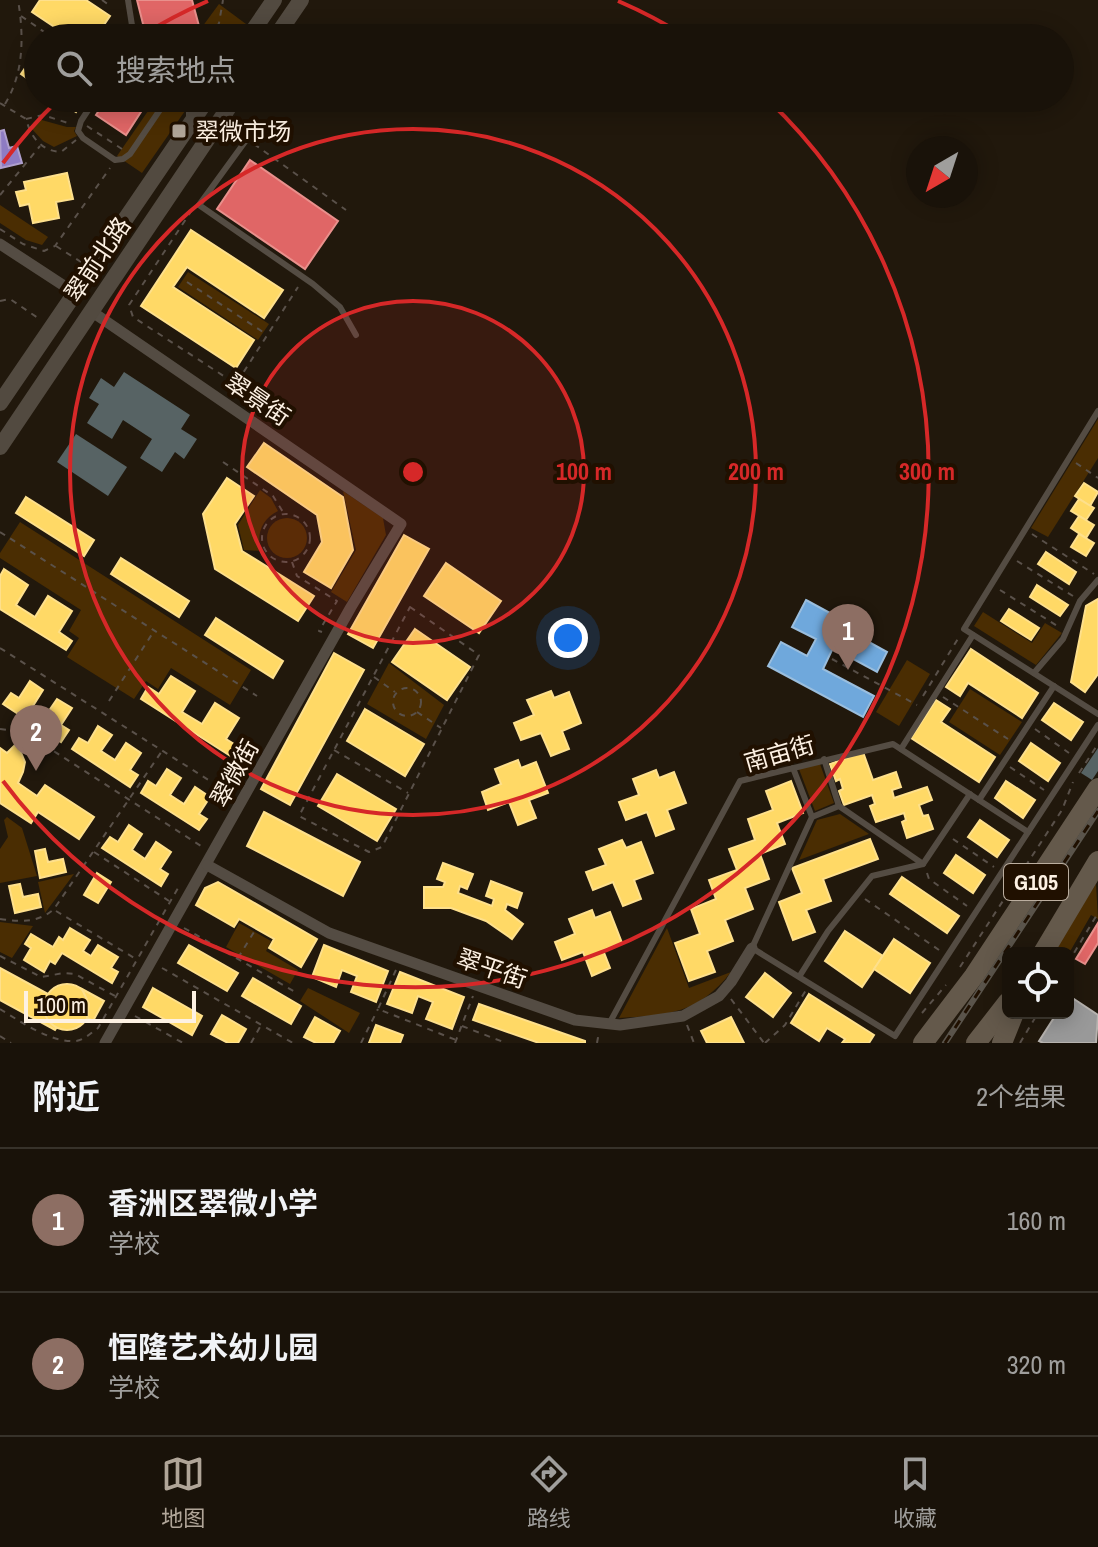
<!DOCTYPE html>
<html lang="zh">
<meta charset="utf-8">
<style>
:root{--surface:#191209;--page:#262017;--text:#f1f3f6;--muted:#9f9e9c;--line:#37322a;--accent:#b0a598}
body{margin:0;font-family:"Archivo Narrow","Noto Sans SC",sans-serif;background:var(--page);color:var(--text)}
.controls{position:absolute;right:24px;bottom:24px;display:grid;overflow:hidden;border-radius:12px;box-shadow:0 4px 20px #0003}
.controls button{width:72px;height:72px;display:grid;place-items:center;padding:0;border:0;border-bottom:2px solid var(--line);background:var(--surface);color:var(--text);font:40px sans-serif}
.compass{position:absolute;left:906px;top:136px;width:72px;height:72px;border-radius:50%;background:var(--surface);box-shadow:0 4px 20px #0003;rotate:219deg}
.scale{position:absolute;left:24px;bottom:20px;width:172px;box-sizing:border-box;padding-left:8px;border:4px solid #fdf1e3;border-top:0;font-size:22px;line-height:28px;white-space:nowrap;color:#fdf1e3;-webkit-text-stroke:6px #201000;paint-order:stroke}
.you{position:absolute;left:568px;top:638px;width:28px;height:28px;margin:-20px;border:6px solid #fff;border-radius:50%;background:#1a73e8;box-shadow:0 0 0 12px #1a73e833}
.badge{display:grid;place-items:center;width:52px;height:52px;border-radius:50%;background:var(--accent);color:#fff;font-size:26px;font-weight:700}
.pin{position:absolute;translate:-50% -66px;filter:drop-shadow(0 2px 4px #0008)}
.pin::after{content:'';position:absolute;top:42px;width:28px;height:24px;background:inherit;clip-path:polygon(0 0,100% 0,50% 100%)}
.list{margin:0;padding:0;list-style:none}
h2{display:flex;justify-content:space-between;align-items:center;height:104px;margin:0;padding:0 32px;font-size:34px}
h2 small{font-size:26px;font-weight:400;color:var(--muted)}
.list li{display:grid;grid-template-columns:52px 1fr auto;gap:24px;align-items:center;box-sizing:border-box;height:144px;padding:0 32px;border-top:2px solid var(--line)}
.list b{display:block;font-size:30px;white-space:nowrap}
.list p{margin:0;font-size:26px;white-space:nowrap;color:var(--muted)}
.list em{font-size:26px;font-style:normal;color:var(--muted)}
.icon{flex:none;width:44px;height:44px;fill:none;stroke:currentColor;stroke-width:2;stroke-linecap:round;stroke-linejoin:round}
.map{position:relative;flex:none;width:1098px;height:1043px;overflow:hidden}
.search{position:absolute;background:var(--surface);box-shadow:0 4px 20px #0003;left:24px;right:24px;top:24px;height:88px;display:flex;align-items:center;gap:20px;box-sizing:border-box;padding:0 28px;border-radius:44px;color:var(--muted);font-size:30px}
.sheet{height:392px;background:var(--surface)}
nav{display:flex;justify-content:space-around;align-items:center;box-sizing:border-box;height:112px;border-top:2px solid var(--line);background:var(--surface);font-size:22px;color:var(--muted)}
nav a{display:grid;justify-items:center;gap:4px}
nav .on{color:var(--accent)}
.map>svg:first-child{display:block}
.green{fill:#4a2d02}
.homes{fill:#ffd966;stroke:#fee08c;stroke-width:2}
.shops{fill:#e06666;stroke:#e9908c;stroke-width:2}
.offices{fill:#8e7cc3;stroke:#af9fcd;stroke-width:2}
.schools{fill:#6fa8dc;stroke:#9abede;stroke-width:2}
.industry{fill:#999;stroke:#b7b3af;stroke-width:2}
.building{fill:#576364}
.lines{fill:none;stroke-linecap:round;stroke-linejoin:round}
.path{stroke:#5a514a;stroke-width:2;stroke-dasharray:6 6;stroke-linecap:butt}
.lane{stroke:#544c43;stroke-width:6}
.street{stroke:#544c43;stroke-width:11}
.secondary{stroke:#524a40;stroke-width:16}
.highway{stroke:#64594b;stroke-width:20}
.rail-casing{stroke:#5a544b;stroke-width:6}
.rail{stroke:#201000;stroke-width:3;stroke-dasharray:9;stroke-linecap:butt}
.ring{fill:none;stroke:#d62828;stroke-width:4}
.poi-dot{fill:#b0a598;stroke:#201000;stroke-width:3}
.labels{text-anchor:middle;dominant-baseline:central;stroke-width:8;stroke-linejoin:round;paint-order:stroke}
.shield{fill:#201000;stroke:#bbae9f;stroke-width:2}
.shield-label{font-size:22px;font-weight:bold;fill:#fdf1e3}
.poi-label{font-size:24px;fill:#fdf1e3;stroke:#201000;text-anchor:start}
.street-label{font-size:24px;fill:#fdf1e3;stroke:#201000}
.centre{fill:#d62828;stroke:#201000;stroke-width:4}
.ring-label{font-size:24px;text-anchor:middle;font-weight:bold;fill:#d62828;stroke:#201000;stroke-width:8;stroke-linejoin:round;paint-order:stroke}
</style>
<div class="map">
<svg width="1098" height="1043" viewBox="0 0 1098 1043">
<rect width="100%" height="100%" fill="#21180c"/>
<g class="green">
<polygon points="219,4 246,24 235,38 194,38"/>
<polygon points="157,98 173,98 187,108 142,173 117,156"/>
<polygon points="38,119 67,127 76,127 74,131 77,136 54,147 43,141 32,129 33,123"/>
<polygon points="0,205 48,237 42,245 26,240 0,223"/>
<polygon points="188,272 269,324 258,340 178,287"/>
<polygon points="1098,419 1098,458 1048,537 1031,528"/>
<path d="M260,490L271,498L278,511C262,519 256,534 261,551L244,550L238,525Z"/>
<polygon points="343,491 383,518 386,535 347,602 331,592 356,550"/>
<circle cx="287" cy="538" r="20"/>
<polygon points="20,522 251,670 230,705 171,668 158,689 146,681 134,699 67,657 79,638 69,631 81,610 0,558 0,553"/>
<polygon points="983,612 1032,643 1045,623 1062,633 1036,665 974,626"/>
<polygon points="907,660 930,674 899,726 876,712"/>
<polygon points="389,663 444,705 426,739 367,704"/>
<polygon points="970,689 1022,722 1000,755 949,722"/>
<polygon points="820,764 834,803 815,811 799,769"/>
<polygon points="840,814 869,834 799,860 817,820"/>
<polygon points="7,817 22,828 37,876 0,883 0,849 8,837 4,820"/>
<polygon points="74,874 45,913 38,882"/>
<polygon points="1096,884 1098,919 1091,915 1068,955 1052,953"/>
<polygon points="0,922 33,926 12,958 0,952"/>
<polygon points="239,923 271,941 266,951 298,970 290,984 226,947"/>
<path d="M667,928L689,988L731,972C698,1014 668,1015 619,1018Z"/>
<polygon points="308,988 360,1013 349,1033 300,1001"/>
</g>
<g class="homes">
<polygon points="40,0 86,0 110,16 95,38 71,38 32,12"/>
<polygon points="38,49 38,86 21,74"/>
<polygon points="55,98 85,98 76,112"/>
<polygon points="67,173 73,199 56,202 59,218 33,223 29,204 20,206 16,192 26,190 24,182"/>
<polygon points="191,230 283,290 264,318 187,267 173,287 254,340 236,368 141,306"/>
<polygon points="264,443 343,497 353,550 331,588 304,572 322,542 317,515 247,467"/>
<polygon points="227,478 254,496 235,524 242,551 314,596 298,621 215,569 203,514"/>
<polygon points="1084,483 1098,492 1090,506 1075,496"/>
<polygon points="26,497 94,540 84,556 16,513"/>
<polygon points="1079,499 1094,508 1086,520 1071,511"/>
<polygon points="1079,516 1094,525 1086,538 1071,528"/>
<polygon points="1079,534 1094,543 1086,556 1071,547"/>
<polygon points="404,535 429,549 373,648 348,634"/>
<polygon points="1046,552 1076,572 1069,584 1038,564"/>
<polygon points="121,558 189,601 179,617 111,574"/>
<polygon points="446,563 501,601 479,633 424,596"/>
<polygon points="4,569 28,585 16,605 35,617 48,596 72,611 59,632 72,641 66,650 0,609 0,576"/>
<polygon points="1037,585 1068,605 1060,616 1030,597"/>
<polygon points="1098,599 1098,674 1085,692 1071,682 1086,606"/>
<polygon points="1009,609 1039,628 1031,640 1001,621"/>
<polygon points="216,618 283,661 273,678 205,635"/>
<polygon points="415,629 470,667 447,700 392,662"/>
<polygon points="971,649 1038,693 1022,718 968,683 960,696 946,687"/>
<polygon points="334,653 364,670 290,805 261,789"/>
<polygon points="171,676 195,691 182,712 202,724 215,703 239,718 226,739 239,747 232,757 141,699 148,687 159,694"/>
<polygon points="30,681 43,690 33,706 46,715 57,699 72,708 61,725 69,730 61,742 3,704 11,693 19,698"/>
<polygon points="551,691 554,698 569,692 581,723 562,731 569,749 551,756 541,733 521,740 514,723 534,715 527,700"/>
<polygon points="936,700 950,709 941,722 995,757 979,782 911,738"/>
<polygon points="1054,703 1083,722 1071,740 1042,720"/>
<polygon points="365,709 424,744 405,776 347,741"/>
<polygon points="98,726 112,735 101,751 115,760 126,743 141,753 130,770 138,775 130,787 72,749 79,738 88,743"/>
<polygon points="17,743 25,762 23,772 18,783 37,796 45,785 94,817 79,839 38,812 31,823 0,803 0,748 7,753"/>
<polygon points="1031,743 1060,763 1048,781 1019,761"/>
<polygon points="863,752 873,780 896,772 901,787 892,790 894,798 927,787 932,800 919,805 923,816 928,815 933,829 907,838 902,822 906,820 904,813 876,822 870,806 875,804 872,795 844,805 839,791 843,789 840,779 836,781 830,764"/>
<polygon points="518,760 521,768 536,762 548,793 529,800 536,818 518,825 509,802 488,810 482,792 501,784 495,769"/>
<polygon points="167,769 181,778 170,795 184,804 195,787 210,797 199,814 207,819 199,830 141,793 148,781 156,786"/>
<polygon points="656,770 659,778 674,772 686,803 667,810 674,829 656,836 647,812 626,820 619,802 639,795 633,779"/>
<polygon points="337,774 396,809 377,841 318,806"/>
<polygon points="791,781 803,813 777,823 785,844 760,854 769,879 745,888 753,909 725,920 733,941 707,951 715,972 689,981 675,943 700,934 691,909 716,899 709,880 737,870 729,849 755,840 748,819 773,810 766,791"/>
<polygon points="1006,781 1035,800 1023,818 995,798"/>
<polygon points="264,812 360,862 343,896 247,846"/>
<polygon points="980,820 1009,840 997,857 968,837"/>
<polygon points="129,825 142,834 132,850 145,859 156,842 171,852 160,869 168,874 161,886 102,848 110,837 118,842"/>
<polygon points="870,839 878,859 823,879 831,901 806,910 815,932 793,940 779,902 802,893 792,868"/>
<polygon points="622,840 626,848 641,842 653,873 634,880 641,899 623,906 613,882 593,890 586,872 606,865 599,849"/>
<polygon points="45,849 48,862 63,859 66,872 40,878 35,851"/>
<polygon points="956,855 985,875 973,893 944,873"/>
<polygon points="443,863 473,874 467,889 460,886 458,893 492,906 494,899 486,896 491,881 522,893 517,908 507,904 505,910 523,924 512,939 486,921 451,908 424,908 424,887 443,887 445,882 437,879"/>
<polygon points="97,873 111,882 98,903 84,895"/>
<polygon points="902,877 959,916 947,933 890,894"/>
<polygon points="218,882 317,939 301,967 269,948 274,939 239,919 234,927 196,905 205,888"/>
<polygon points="20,884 23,897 38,894 41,907 15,913 9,886"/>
<polygon points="592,910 595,918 610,912 622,943 603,950 610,968 592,976 583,952 562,960 555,942 575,934 569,919"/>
<polygon points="70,928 90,940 83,951 91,956 98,945 118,957 111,968 118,972 112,983 62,953 55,964 50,961 44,972 24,960 31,948 25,944 31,934 53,947 59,937 63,940"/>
<polygon points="845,931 883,956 862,987 825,961"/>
<polygon points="894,939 930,963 910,993 874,969"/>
<polygon points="189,945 238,973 227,991 178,963"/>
<polygon points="324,945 388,971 376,1002 351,992 357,976 342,970 336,987 312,977"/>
<polygon points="0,968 48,994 45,1001 45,1015 57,1027 55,1030 0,1000"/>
<polygon points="400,972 464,997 452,1029 426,1019 433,1002 418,996 412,1013 387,1004"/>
<polygon points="765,973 791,993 773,1017 746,997"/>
<polygon points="253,978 301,1006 291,1024 242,996"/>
<circle cx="67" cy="1007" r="23"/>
<polygon points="153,988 202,1016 192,1035 143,1007"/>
<polygon points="82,989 104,1001 93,1021 87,1018 89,1004"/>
<polygon points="809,994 874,1035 869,1043 842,1043 845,1039 827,1028 819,1041 791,1023"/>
<polygon points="479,1004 585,1041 585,1043 539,1043 473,1020"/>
<polygon points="222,1015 246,1029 238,1043 228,1043 211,1034"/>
<polygon points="315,1017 340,1031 333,1043 316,1043 304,1037"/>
<polygon points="731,1017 744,1043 707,1043 701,1031"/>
<polygon points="376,1025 403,1035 400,1043 369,1043"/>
</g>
<g class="shops">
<polygon points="137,0 192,0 199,26 191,38 148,38 153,31 143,24"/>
<polygon points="107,98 150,98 126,135 96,115"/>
<polygon points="250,160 338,221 305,269 217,209"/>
<polygon points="1098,923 1098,943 1085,964 1076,959"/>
</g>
<polygon class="offices" points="4,130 9,148 17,146 22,163 1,168 0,131"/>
<polygon class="schools" points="806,600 841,619 838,625 887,652 877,672 833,648 823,669 874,696 863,717 768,666 781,642 807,656 816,639 792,627"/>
<polygon class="industry" points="1074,999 1098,1015 1096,1043 1043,1043 1039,1041 1057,1013 1068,1013 1068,1001 1072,1003"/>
<g class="building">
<polygon points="124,372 190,415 181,429 197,439 184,459 175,452 162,472 140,458 152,439 123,420 112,439 87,423 99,404 89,398 101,378 114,387"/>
<polygon points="76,434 127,467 108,496 57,462"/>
<polygon points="1098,748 1098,771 1092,780 1081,773"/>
</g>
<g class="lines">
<g class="path">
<polyline points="102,0 109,5"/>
<polyline points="21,16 53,38"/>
<polyline points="212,38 219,23 223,0"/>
<path d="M0,103L26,119C31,137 41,151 61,152L76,140"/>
<path d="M5,104C24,73 24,36 18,0"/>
<polyline points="26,119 43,115 71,124"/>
<polyline points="87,126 122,149"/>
<polyline points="254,144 346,210"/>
<polyline points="0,195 40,146"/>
<polyline points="192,210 129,305 133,317 236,384 298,287"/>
<polyline points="0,229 23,244 44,251 55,246 110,168"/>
<polyline points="56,246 81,262"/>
<polyline points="187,282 266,334"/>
<polyline points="0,301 10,299 41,320"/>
<polyline points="223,462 273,496 283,512"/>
<polyline points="1076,463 1098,478"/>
<circle cx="286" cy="538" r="24"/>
<polyline points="0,532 257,696"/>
<polyline points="1032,534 1094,574"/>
<polyline points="1017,561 1073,596"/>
<polyline points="292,562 297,576 337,601 319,631 322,632"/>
<polyline points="1000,590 1059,627"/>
<polygon points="410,607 479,655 382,847 369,852 299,816"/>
<polyline points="0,648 226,791 228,799"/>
<polyline points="832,659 917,705"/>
<polyline points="374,677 395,692"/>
<circle cx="407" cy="702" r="14"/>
<polyline points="923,696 959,637"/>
<polyline points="943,697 1008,739"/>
<polyline points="109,701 154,631"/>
<polyline points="417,712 441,728"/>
<polyline points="0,729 24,732 201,846"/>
<polyline points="1035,729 1069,753"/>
<polyline points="334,750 408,793"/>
<polyline points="1010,767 1044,790"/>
<polyline points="1079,773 1098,744"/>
<polyline points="953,839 994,867"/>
<polyline points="94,852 169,901"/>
<polyline points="927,873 929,879 967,906"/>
<polyline points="865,899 939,950"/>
<polyline points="56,911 136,959"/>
<path d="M0,919C20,922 38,923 54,909L162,751"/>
<polyline points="184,928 297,993"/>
<polyline points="0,956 41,977 64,973 75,974 115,996"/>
<polyline points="238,958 254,932"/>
<polyline points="1068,963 1098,913"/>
<polyline points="960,967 1062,810 1073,782"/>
<polyline points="162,968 293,1043"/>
<polyline points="396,970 378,1009 456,1040"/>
<polyline points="731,999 764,1043"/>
<path d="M0,1009C20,1021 50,1043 76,1041C84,1040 91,1033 98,1028L178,888"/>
<polyline points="922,1013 946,985"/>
<polyline points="135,1016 183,1043"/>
<polyline points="687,1025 694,1043"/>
<polyline points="462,1026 506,1043"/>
<polyline points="0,1036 11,1043"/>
<polyline points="251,1043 260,1027"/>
<polyline points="361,1043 378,1009"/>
<polyline points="455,1043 473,996"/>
<polyline points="597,1043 599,1032"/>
<polyline points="765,1043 785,1025 806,990"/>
<polyline points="1020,1043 1038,1013"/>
</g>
<g class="lane">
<polyline points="128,0 134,38"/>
<polyline points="96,98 81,121 78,131 83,138 115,160 123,159 130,154 168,98"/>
<polyline points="189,98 189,118"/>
<polyline points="223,122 247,139 199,205 313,284 340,307 356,335"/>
<polyline points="1098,411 964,629 1098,714"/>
<polyline points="1034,673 1063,639 1080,601 1098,580"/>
<polyline points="901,749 973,635"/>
<polyline points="824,759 839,806"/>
<polyline points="793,768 812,817"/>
<polyline points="979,800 1054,686"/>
<polyline points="923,864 970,794"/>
<polyline points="799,977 828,931 872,876 923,864 839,806 812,817 752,948 895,1036 1098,725"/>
<polyline points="609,1024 740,781 893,744 1028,832"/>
</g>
<g class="street">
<polyline points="0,244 75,293"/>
<polyline points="91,311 401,524 351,607 105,1043"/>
<polyline points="207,865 329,933 575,1020 620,1025 683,1016 719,996 731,982 752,948"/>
</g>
<g class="secondary">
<polyline points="248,38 274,0"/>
<polyline points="275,38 301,0"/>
<polyline points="0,403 208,98"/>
<polyline points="0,447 235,98"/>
</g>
<g class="highway">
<polyline points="1043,953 1098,861"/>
<polyline points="923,1043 974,976 1098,788"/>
<polyline points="976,1043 1008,1002"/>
<polyline points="1002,1043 1014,1013"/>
</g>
<g class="rail-casing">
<polyline id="rail" points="945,1043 1098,811"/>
</g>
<use href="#rail" class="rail"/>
</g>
<circle cx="413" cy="472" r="171" fill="#d62828" fill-opacity=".12"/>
<g class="ring">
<circle cx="413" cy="472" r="171"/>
<circle cx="413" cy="472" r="343"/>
<path d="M3 163A514 514 0 0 1 59 99M141 36A514 514 0 0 1 208 1M618 1A514 514 0 0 1 685 36M767 99A514 514 0 1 1 3 781"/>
</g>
<rect class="poi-dot" x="171" y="123" width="16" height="16" rx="4"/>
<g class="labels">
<rect class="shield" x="1004" y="864" width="64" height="36" rx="6"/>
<g class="shield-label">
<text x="1036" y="882">G105</text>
</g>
<g class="poi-label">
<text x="195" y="131">翠微市场</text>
</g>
<g class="street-label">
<text transform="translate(97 259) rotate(-56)">翠前北路</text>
<text transform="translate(258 399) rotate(34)">翠景街</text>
<text transform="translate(779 753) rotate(-16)">南亩街</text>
<text transform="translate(234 773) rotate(-61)">翠微街</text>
<text transform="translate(492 968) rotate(19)">翠平街</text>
</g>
</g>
<circle cx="413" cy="472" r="12" class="centre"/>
<g class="ring-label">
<text x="584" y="480">100 m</text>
<text x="756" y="480">200 m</text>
<text x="927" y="480">300 m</text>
</g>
</svg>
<div class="controls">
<button><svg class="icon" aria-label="locate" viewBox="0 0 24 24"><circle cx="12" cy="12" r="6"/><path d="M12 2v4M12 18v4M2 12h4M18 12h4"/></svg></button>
</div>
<svg class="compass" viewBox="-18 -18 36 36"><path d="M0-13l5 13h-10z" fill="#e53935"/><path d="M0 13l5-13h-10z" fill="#9f9e9c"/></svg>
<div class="scale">100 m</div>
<div class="you"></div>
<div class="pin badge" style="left:848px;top:670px;background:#8d6e63">1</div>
<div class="pin badge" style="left:36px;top:771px;background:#8d6e63">2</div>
<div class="search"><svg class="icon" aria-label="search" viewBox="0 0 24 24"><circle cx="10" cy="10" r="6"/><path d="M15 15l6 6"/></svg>搜索地点</div>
</div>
<section class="sheet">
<h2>附近<small>2个结果</small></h2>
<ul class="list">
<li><span class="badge" style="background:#8d6e63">1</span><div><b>香洲区翠微小学</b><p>学校</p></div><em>160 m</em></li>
<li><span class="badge" style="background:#8d6e63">2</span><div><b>恒隆艺术幼儿园</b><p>学校</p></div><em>320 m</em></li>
</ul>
</section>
<nav>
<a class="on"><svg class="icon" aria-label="map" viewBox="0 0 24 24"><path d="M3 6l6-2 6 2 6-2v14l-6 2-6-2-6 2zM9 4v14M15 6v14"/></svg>地图</a>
<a><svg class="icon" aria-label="directions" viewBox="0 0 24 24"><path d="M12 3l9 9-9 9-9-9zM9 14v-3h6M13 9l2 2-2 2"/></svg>路线</a>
<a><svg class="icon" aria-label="saved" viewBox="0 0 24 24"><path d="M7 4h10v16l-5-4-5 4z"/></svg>收藏</a>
</nav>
